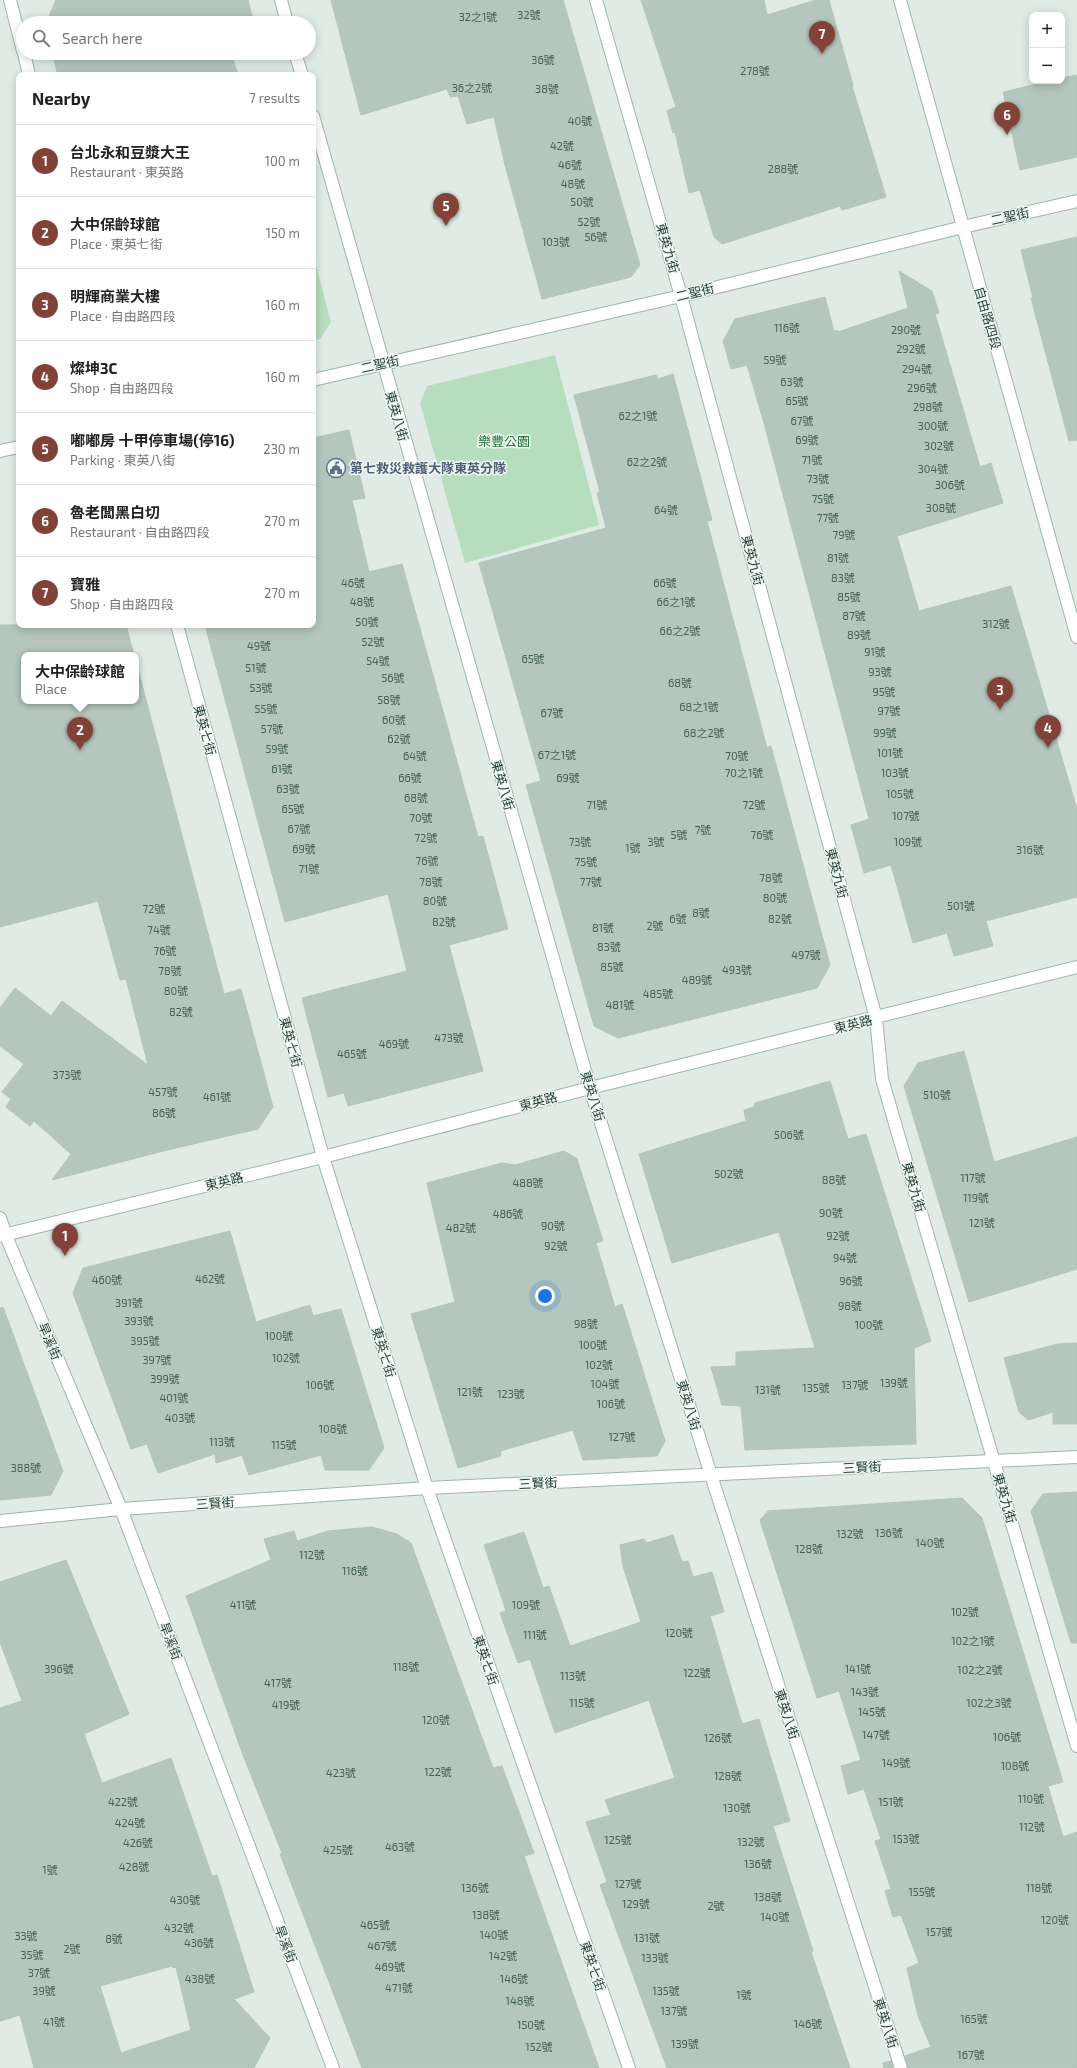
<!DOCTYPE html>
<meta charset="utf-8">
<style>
:root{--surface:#fff;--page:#f6f6f6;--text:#222;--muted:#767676;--line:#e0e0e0;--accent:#824237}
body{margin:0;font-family:"Exo 2","Noto Sans TC",sans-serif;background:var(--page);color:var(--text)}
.controls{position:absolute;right:12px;top:12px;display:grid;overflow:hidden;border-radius:8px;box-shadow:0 2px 10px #0003}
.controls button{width:36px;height:36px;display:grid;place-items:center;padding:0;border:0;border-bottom:1px solid var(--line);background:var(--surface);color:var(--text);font:20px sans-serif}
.you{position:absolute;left:545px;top:1296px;width:14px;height:14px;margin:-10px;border:3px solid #fff;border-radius:50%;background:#1a73e8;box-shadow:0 0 0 6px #1a73e833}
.badge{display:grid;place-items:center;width:26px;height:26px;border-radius:50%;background:var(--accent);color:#fff;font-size:13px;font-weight:700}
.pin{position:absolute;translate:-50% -33px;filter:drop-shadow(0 1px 2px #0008)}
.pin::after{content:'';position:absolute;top:21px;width:14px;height:12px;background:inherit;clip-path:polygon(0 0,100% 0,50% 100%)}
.popup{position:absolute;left:21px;top:652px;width:118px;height:52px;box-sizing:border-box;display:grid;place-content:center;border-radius:8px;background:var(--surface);filter:drop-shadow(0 1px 3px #0005);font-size:13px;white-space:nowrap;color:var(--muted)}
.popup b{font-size:15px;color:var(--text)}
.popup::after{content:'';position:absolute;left:50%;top:100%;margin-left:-8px;border:8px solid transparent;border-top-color:var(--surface)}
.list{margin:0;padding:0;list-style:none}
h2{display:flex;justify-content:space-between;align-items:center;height:52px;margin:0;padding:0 16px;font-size:17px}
h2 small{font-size:13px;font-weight:400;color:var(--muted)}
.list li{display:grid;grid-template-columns:26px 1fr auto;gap:12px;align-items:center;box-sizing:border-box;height:72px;padding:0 16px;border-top:1px solid var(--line)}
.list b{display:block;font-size:15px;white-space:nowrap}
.list p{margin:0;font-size:13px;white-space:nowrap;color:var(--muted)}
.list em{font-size:13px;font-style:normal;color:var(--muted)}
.icon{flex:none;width:22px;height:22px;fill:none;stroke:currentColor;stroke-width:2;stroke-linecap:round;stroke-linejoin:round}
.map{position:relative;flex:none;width:1077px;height:2068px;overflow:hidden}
.search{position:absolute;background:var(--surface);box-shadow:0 2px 10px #0003;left:16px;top:16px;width:300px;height:44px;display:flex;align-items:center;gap:10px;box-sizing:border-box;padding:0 14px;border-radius:22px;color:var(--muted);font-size:15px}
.panel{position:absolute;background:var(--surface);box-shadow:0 2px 10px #0003;left:16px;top:72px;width:300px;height:556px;border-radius:8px}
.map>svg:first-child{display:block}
.green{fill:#b6ddbd}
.building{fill:#b4c6bd;stroke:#b1c5bb;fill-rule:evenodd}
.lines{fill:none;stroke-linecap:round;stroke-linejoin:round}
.minor-casing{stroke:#a2b3ab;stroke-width:14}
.minor{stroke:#fff;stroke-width:12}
.labels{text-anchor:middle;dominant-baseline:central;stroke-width:3;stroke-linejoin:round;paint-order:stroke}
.number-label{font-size:11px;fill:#445e54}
.street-label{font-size:13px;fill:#1f3c31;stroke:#eff7f3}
.park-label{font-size:13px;fill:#28743e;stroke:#eff7f3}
.service-label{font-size:13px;font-weight:bold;fill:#4e5e75;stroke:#eff7f3;text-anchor:start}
</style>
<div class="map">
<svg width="1077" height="2068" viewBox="0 0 1077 2068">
<rect width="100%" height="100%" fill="#dfebe4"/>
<g class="green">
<polygon points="313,254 331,322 320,339 313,340"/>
<polygon points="555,355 599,525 465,563 420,403 427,386"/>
</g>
<g class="building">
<polygon points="56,0 248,0 254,23 46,23"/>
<polygon points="331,0 563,0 640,265 631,277 542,299 505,165 494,117 467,124 458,96 450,97 447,89 361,115"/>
<polygon points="641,0 764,0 767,15 816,0 829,0 853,85 852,86 886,197 842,210 840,206 722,244 714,237 700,190 689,193 675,132 673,133 667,111 676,107"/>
<polygon points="52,53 231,53 238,75 58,75"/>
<polygon points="1077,75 1077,157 1020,170 1003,92 1050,81 1062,81 1062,78"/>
<polygon points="1077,237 1077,440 1069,441 1031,298 1033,298 1021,250"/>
<polygon points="899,271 932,291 939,313 935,314 980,467 991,463 1003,503 897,536 919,611 1011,586 1077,809 1077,897 986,921 993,946 954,956 947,933 913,943 891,865 864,873 851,825 869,819 764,423 747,365 731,369 723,341 735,319 825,297 834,331 837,330 838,332 908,308"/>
<polygon points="673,374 712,520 707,521 767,748 771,746 830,965 817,988 618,1038 594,1026 526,785 541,781 479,563 606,528 597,493 600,492 574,395 656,375 658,379"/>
<polygon points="349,430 365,498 352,500 369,572 402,564 478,837 483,836 508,929 449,945 483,1071 348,1106 344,1093 328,1097 302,998 407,971 388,894 285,922 205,625 313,625 313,438"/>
<polygon points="0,625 126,625 134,655 24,655 24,701 136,701 136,662 224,994 241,989 273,1107 258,1129 163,1151 52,1180 71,1154 34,1121 30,1126 6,1107 11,1099 2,1092 24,1064 0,1046 0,1008 15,988 51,1016 62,1001 148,1065 126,979 120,980 98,901 0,927"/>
<polygon points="964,1051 994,1162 1077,1137 1077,1269 969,1302 904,1086 918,1063"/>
<polygon points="830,1081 848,1139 866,1134 931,1341 914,1348 916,1444 745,1450 741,1406 722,1405 711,1367 736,1366 736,1352 815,1348 779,1232 672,1263 639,1154 746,1121 744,1110 754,1107 755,1103"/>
<polygon points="564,1151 577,1159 603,1241 596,1243 615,1307 622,1304 665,1441 657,1456 583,1460 573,1430 500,1451 501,1456 458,1468 411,1314 455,1302 427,1183 502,1163 515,1165"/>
<polygon points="230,1231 256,1322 310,1305 313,1316 341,1309 384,1448 369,1470 325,1470 321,1455 249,1475 242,1455 216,1463 215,1454 158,1473 147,1444 131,1449 73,1293 83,1268"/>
<polygon points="3,1307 63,1471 51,1495 0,1500 0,1308"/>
<polygon points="1077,1343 1077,1424 1053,1424 1053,1412 1028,1420 1019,1412 1004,1358 1058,1344"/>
<polygon points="1077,1492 1077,1643 1071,1643 1031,1511 1043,1494"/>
<polygon points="962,1498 982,1518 1063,1782 1048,1786 1063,1837 1077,1832 1077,2068 908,2068 905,2056 931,2047 918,2016 907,1968 919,1963 901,1915 893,1917 885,1891 891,1889 875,1841 881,1839 864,1789 848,1794 841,1766 861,1760 839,1691 817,1698 760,1520 768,1511"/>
<polygon points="372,1527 397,1534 411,1543 493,1768 502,1766 534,1853 524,1856 599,2068 362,2068 280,1854 282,1853 243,1755 186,1596 271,1560 264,1539 294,1531 297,1541 328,1531"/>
<polygon points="524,1532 543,1588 549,1586 570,1646 641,1622 623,1566 620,1545 644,1539 646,1543 673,1535 682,1562 688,1561 693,1577 712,1572 724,1612 710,1616 742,1724 759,1719 790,1821 773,1826 813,1951 811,1952 850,2068 667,2068 600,1885 607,1882 586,1822 611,1815 605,1800 675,1778 649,1700 555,1733 530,1659 518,1663 500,1613 506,1611 484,1545"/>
<path d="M66,1560L129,1714L84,1734L102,1783L171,1758L212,1876L217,1875L254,1992L234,1999L270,2038L254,2068H34L20,2015L0,2021V1708L22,1701L0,1642V1582ZM172,1966L173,1968L176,1967L191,2030L121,2053L100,1986Z"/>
<polygon points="891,2061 893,2068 884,2068 883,2063"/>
</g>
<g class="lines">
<g class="minor-casing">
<g id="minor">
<polyline points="10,0 23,51"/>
<polyline points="281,0 287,23"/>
<polyline points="596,0 681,296 876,1018 882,1079 1077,1746"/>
<polyline points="900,0 1077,637"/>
<polyline points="24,53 29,75"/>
<polyline points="295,53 302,75"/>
<polyline points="313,116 590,1088 711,1475 901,2068"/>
<polyline points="313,380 681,296 963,227 1077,201"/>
<polyline points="0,451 19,447"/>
<polyline points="177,625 323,1157 427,1488 629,2068"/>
<polyline points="0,1218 6,1236 121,1509 333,2068"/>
<polyline points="0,1236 323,1157 590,1088 1077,967"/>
<polyline points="0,1521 121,1509 427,1488 1077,1457"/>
</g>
</g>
<use href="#minor" class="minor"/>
</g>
<defs>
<g id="civic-ring" transform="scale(1)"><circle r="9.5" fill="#eff7f3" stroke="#5c6f8a" stroke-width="1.5"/><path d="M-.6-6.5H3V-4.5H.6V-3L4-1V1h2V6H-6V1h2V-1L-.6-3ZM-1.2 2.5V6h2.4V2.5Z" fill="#5c6f8a"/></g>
</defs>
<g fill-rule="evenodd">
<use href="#civic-ring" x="336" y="468"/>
</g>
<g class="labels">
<g class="number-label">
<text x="529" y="14">32號</text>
<text x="478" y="16">32之1號</text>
<text x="543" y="59">36號</text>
<text x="755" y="70">278號</text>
<text x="472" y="87">36之2號</text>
<text x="547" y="88">38號</text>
<text x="580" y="120">40號</text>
<text x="562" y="145">42號</text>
<text x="570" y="164">46號</text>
<text x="783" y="168">288號</text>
<text x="573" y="183">48號</text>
<text x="582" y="201">50號</text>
<text x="589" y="221">52號</text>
<text x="596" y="236">56號</text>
<text x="556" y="241">103號</text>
<text x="787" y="327">116號</text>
<text x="906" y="329">290號</text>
<text x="911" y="348">292號</text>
<text x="775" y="359">59號</text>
<text x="917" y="368">294號</text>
<text x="792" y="381">63號</text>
<text x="922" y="387">296號</text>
<text x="797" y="400">65號</text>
<text x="928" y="406">298號</text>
<text x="638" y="415">62之1號</text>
<text x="802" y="420">67號</text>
<text x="933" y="425">300號</text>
<text x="807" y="439">69號</text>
<text x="939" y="445">302號</text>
<text x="812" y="459">71號</text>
<text x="647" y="461">62之2號</text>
<text x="933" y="468">304號</text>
<text x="818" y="478">73號</text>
<text x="950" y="484">306號</text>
<text x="823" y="498">75號</text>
<text x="941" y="507">308號</text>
<text x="666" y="509">64號</text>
<text x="828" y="517">77號</text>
<text x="844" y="534">79號</text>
<text x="838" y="557">81號</text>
<text x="843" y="577">83號</text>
<text x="353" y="582">46號</text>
<text x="665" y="582">66號</text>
<text x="849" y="596">85號</text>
<text x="362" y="601">48號</text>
<text x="676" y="601">66之1號</text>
<text x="854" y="615">87號</text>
<text x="367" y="621">50號</text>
<text x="996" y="623">312號</text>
<text x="680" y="630">66之2號</text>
<text x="859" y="634">89號</text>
<text x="373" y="641">52號</text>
<text x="259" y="645">49號</text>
<text x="875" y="651">91號</text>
<text x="533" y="658">65號</text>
<text x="378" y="660">54號</text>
<text x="256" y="667">51號</text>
<text x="880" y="671">93號</text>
<text x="393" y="677">56號</text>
<text x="680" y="682">68號</text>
<text x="261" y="687">53號</text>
<text x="884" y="691">95號</text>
<text x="389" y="699">58號</text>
<text x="699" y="706">68之1號</text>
<text x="266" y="708">55號</text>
<text x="889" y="710">97號</text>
<text x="552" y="712">67號</text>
<text x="394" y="719">60號</text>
<text x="272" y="728">57號</text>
<text x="704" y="732">68之2號</text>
<text x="885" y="732">99號</text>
<text x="399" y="738">62號</text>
<text x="277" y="748">59號</text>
<text x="890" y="752">101號</text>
<text x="557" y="754">67之1號</text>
<text x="415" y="755">64號</text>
<text x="737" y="755">70號</text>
<text x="282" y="768">61號</text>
<text x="744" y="772">70之1號</text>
<text x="895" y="772">103號</text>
<text x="410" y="777">66號</text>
<text x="568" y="777">69號</text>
<text x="288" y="788">63號</text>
<text x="900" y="793">105號</text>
<text x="416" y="797">68號</text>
<text x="597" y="804">71號</text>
<text x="754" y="804">72號</text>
<text x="293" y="808">65號</text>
<text x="906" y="815">107號</text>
<text x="421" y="817">70號</text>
<text x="299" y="828">67號</text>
<text x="703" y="829">7號</text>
<text x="679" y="834">5號</text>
<text x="762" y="834">76號</text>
<text x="426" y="837">72號</text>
<text x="580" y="841">73號</text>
<text x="656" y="841">3號</text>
<text x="908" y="841">109號</text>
<text x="633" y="847">1號</text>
<text x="304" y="848">69號</text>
<text x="1030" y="849">316號</text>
<text x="427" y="860">76號</text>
<text x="586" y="861">75號</text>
<text x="309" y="868">71號</text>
<text x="771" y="877">78號</text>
<text x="431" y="881">78號</text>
<text x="591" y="881">77號</text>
<text x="775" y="897">80號</text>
<text x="435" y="900">80號</text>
<text x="961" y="905">501號</text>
<text x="154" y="908">72號</text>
<text x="701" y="912">8號</text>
<text x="678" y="918">6號</text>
<text x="780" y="918">82號</text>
<text x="444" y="921">82號</text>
<text x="655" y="925">2號</text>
<text x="603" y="927">81號</text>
<text x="159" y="929">74號</text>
<text x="609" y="946">83號</text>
<text x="165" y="950">76號</text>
<text x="806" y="954">497號</text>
<text x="612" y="966">85號</text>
<text x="737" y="969">493號</text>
<text x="170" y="970">78號</text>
<text x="697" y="979">489號</text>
<text x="176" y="990">80號</text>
<text x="658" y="993">485號</text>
<text x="620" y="1004">481號</text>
<text x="181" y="1011">82號</text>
<text x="449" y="1037">473號</text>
<text x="394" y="1043">469號</text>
<text x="352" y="1053">465號</text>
<text x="67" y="1074">373號</text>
<text x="163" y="1091">457號</text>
<text x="937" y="1094">510號</text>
<text x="217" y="1096">461號</text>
<text x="164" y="1112">86號</text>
<text x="789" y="1134">506號</text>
<text x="729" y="1173">502號</text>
<text x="973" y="1177">117號</text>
<text x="834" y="1179">88號</text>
<text x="528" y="1182">488號</text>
<text x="976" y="1197">119號</text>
<text x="831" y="1212">90號</text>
<text x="508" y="1213">486號</text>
<text x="982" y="1222">121號</text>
<text x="553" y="1225">90號</text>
<text x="461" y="1227">482號</text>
<text x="838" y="1235">92號</text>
<text x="556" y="1245">92號</text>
<text x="845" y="1257">94號</text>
<text x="210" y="1278">462號</text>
<text x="107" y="1279">460號</text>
<text x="851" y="1280">96號</text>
<text x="129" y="1302">391號</text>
<text x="850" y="1305">98號</text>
<text x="139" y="1320">393號</text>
<text x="586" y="1323">98號</text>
<text x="869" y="1324">100號</text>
<text x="279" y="1335">100號</text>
<text x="145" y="1340">395號</text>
<text x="593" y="1344">100號</text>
<text x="286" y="1357">102號</text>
<text x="157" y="1359">397號</text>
<text x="599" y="1364">102號</text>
<text x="165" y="1378">399號</text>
<text x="894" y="1382">139號</text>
<text x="605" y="1383">104號</text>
<text x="320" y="1384">106號</text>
<text x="855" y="1384">137號</text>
<text x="816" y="1387">135號</text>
<text x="768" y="1389">131號</text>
<text x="470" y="1391">121號</text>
<text x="511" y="1393">123號</text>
<text x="174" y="1397">401號</text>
<text x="611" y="1403">106號</text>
<text x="180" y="1417">403號</text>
<text x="333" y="1428">108號</text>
<text x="622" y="1436">127號</text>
<text x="222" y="1441">113號</text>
<text x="284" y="1444">115號</text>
<text x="26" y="1467">388號</text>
<text x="889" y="1532">136號</text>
<text x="850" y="1533">132號</text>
<text x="930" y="1542">140號</text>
<text x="809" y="1548">128號</text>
<text x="312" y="1554">112號</text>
<text x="355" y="1570">116號</text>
<text x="243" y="1604">411號</text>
<text x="526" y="1604">109號</text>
<text x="965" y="1611">102號</text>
<text x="679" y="1632">120號</text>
<text x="535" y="1634">111號</text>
<text x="973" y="1640">102之1號</text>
<text x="406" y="1666">118號</text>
<text x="59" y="1668">396號</text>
<text x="858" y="1668">141號</text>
<text x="980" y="1669">102之2號</text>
<text x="697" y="1672">122號</text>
<text x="573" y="1675">113號</text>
<text x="278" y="1682">417號</text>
<text x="865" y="1691">143號</text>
<text x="582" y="1702">115號</text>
<text x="989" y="1702">102之3號</text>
<text x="286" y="1704">419號</text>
<text x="872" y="1711">145號</text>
<text x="436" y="1719">120號</text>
<text x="876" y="1734">147號</text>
<text x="1007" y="1736">106號</text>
<text x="718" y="1737">126號</text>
<text x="896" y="1762">149號</text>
<text x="1015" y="1765">108號</text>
<text x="438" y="1771">122號</text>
<text x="341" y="1772">423號</text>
<text x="728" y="1775">128號</text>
<text x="1031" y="1798">110號</text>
<text x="123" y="1801">422號</text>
<text x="891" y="1801">151號</text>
<text x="737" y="1807">130號</text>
<text x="130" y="1822">424號</text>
<text x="1032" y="1826">112號</text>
<text x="906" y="1838">153號</text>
<text x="618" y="1839">125號</text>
<text x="751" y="1841">132號</text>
<text x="138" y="1842">426號</text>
<text x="400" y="1846">463號</text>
<text x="338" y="1849">425號</text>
<text x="758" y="1863">136號</text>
<text x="134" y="1866">428號</text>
<text x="50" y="1869">1號</text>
<text x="628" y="1883">127號</text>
<text x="475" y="1887">136號</text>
<text x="1039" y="1887">118號</text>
<text x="922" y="1891">155號</text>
<text x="768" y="1896">138號</text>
<text x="185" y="1899">430號</text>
<text x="636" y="1903">129號</text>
<text x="716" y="1905">2號</text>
<text x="486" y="1914">138號</text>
<text x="775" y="1916">140號</text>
<text x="1055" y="1919">120號</text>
<text x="375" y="1924">465號</text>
<text x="179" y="1927">432號</text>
<text x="939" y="1931">157號</text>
<text x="494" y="1934">140號</text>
<text x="26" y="1935">33號</text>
<text x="647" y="1937">131號</text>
<text x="114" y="1938">8號</text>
<text x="199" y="1942">436號</text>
<text x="382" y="1945">467號</text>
<text x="72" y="1948">2號</text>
<text x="32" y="1954">35號</text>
<text x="503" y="1955">142號</text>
<text x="655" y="1957">133號</text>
<text x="390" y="1966">469號</text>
<text x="39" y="1972">37號</text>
<text x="200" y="1978">438號</text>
<text x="514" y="1978">146號</text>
<text x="399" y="1987">471號</text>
<text x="44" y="1990">39號</text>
<text x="666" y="1990">135號</text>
<text x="744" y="1994">1號</text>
<text x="520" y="2000">148號</text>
<text x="674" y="2010">137號</text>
<text x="974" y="2018">165號</text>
<text x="54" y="2021">41號</text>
<text x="808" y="2023">146號</text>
<text x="531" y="2024">150號</text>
<text x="685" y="2043">139號</text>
<text x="539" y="2046">152號</text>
<text x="971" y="2054">167號</text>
</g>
<g class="street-label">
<text transform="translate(1010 216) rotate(-13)">二聖街</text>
<text transform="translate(668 248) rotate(74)">東英九街</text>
<text transform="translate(695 292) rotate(-14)">二聖街</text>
<text transform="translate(988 318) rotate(74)">自由路四段</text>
<text transform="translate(380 364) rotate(-13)">二聖街</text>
<text transform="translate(397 416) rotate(74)">東英八街</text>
<text transform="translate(753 560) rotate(75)">東英九街</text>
<text transform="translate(205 730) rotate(75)">東英七街</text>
<text transform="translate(503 785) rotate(74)">東英八街</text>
<text transform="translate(837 873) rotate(75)">東英九街</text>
<text transform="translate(853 1024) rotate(-14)">東英路</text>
<text transform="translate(291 1042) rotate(75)">東英七街</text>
<text transform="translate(593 1096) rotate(73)">東英八街</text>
<text transform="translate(538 1101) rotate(-15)">東英路</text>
<text transform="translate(224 1181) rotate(-14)">東英路</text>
<text transform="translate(914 1187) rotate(74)">東英九街</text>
<text transform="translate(50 1341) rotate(67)">旱溪街</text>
<text transform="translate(384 1352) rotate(73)">東英七街</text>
<text transform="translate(689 1405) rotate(73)">東英八街</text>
<text transform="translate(862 1467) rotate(-3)">三賢街</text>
<text transform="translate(538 1483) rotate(-3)">三賢街</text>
<text transform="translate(1005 1498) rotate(74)">東英九街</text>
<text transform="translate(215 1503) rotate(-4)">三賢街</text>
<text transform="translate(171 1641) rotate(69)">旱溪街</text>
<text transform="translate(486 1660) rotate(71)">東英七街</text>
<text transform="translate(787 1714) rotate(72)">東英八街</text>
<text transform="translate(286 1944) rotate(69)">旱溪街</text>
<text transform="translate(593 1966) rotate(71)">東英七街</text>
<text transform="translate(886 2023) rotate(72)">東英八街</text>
</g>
<g class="park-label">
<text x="504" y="441">樂豐公園</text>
</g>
<g class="service-label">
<text x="350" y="468">第七救災救護大隊東英分隊</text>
</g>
</g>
</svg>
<div class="controls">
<button>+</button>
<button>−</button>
</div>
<div class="you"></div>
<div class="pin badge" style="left:65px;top:1256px">1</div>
<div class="pin badge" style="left:80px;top:750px">2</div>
<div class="popup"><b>大中保齡球館</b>Place</div>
<div class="pin badge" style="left:1000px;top:710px">3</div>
<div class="pin badge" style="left:1048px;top:748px">4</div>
<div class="pin badge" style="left:446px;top:226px">5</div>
<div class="pin badge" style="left:1007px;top:135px">6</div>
<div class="pin badge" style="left:822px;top:54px">7</div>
<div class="search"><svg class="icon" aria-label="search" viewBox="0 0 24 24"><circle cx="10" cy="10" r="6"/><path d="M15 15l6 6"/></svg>Search here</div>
<section class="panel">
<h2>Nearby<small>7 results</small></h2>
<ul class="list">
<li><span class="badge">1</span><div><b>台北永和豆漿大王</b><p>Restaurant · 東英路</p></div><em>100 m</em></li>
<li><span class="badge">2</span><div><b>大中保齡球館</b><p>Place · 東英七街</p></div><em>150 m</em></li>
<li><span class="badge">3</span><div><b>明輝商業大樓</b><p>Place · 自由路四段</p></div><em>160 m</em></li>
<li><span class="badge">4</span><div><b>燦坤3C</b><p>Shop · 自由路四段</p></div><em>160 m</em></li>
<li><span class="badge">5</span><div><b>嘟嘟房 十甲停車場(停16)</b><p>Parking · 東英八街</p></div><em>230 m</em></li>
<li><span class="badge">6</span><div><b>魯老闆黑白切</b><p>Restaurant · 自由路四段</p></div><em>270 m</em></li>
<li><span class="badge">7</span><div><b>寶雅</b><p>Shop · 自由路四段</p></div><em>270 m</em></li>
</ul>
</section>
</div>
